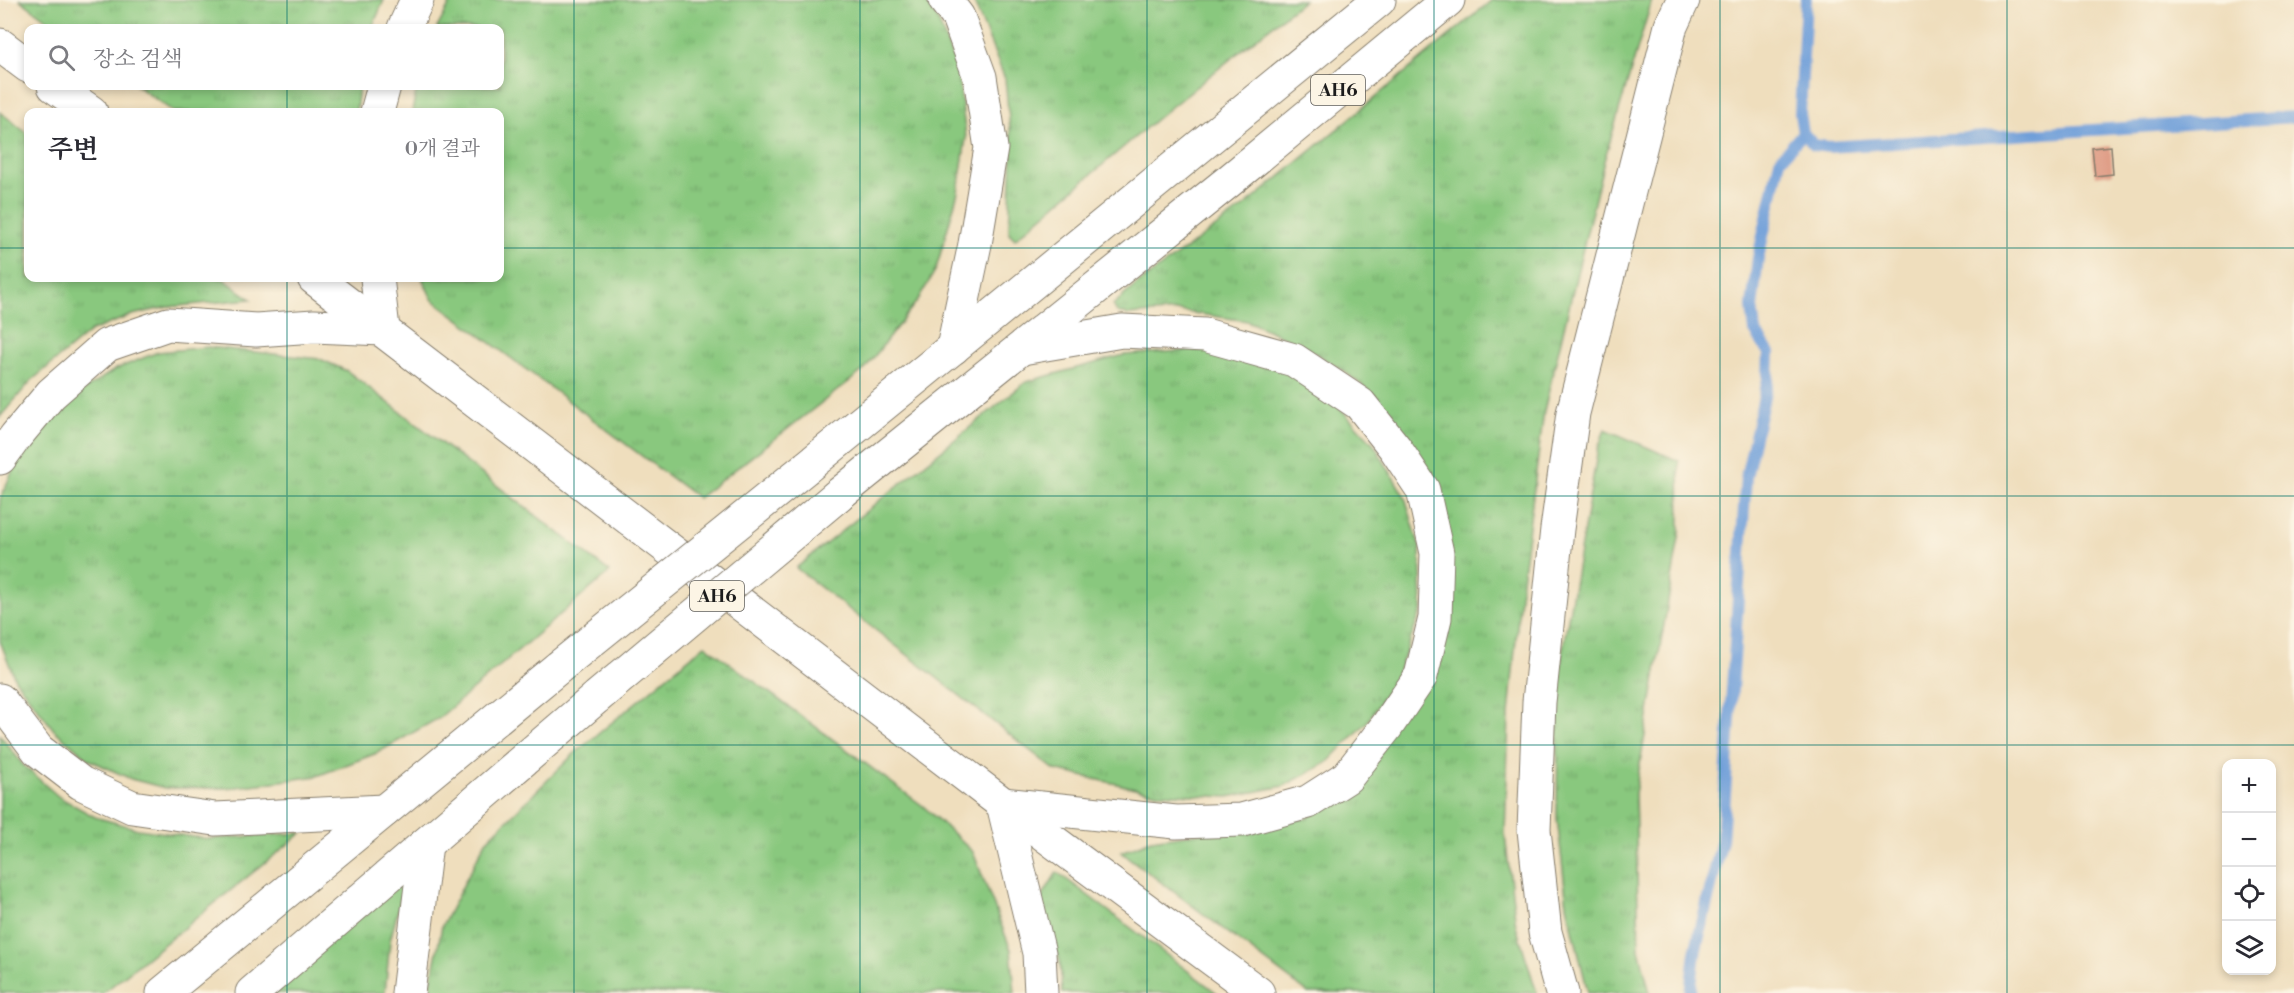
<!DOCTYPE html>
<html lang="ko">
<meta charset="utf-8">
<style>
:root{--surface:#fff;--page:#f7f7f7;--text:#2b2b33;--muted:#7c7c81;--line:#e1e1e2}
body{margin:0;font-family:"Libre Bodoni","Noto Serif KR",serif;background:var(--page);color:var(--text)}
.controls{position:absolute;right:18px;bottom:18px;display:grid;overflow:hidden;border-radius:12px;box-shadow:0 3px 9px #0003}
.controls button{width:54px;height:54px;display:grid;place-items:center;padding:0;border:0;border-bottom:2px solid var(--line);background:var(--surface);color:var(--text);font:30px sans-serif}
.list{margin:0;padding:0;list-style:none}
h2{display:flex;justify-content:space-between;align-items:center;height:78px;margin:0;padding:0 24px;font-size:26px}
h2 small{font-size:20px;font-weight:400;color:var(--muted)}
.icon{flex:none;width:33px;height:33px;fill:none;stroke:currentColor;stroke-width:2;stroke-linecap:round;stroke-linejoin:round}
.map{position:relative;flex:none;width:2294px;height:993px;overflow:hidden}
.search{position:absolute;background:var(--surface);box-shadow:0 3px 9px #0003;left:24px;top:24px;width:480px;height:66px;display:flex;align-items:center;gap:15px;box-sizing:border-box;padding:0 21px;border-radius:12px;color:var(--muted);font-size:22px}
.panel{position:absolute;background:var(--surface);box-shadow:0 3px 9px #0003;left:24px;top:108px;width:480px;height:174px;border-radius:12px}
.map>svg:first-child{display:block}
.grass{fill:url(#grass-tufts);stroke:#52724d;stroke-width:1.5}
.lines{fill:none;stroke-linecap:round;stroke-linejoin:round}
.stream{stroke:#6f9fd9;stroke-width:12}
.building{fill:#e09f88}
.primary-casing{stroke:#867d6c;stroke-width:35}
.motorway-casing{stroke:#867d6c;stroke-width:35}
.primary{stroke:#fff;stroke-width:33}
.motorway{stroke:#fff;stroke-width:33}
.motorway-bridge-casing{stroke:#867d6c;stroke-width:35;stroke-linecap:butt}
.motorway-bridge{stroke:#fff;stroke-width:33}
.grid{fill:none;stroke:#0f766e;stroke-width:1.5;stroke-opacity:0.55}
.labels{text-anchor:middle;dominant-baseline:central;stroke-width:6;stroke-linejoin:round;paint-order:stroke}
.shield{fill:#fcf5e5;stroke:#5f5d58;stroke-width:1.5}
.shield-label{font-size:18px;font-weight:bold;fill:#1c1c1c}
</style>
<div class="map">
<svg width="2294" height="993" viewBox="0 0 2294 993">
<defs>
<pattern id="grass-tufts" width="24" height="20" patternUnits="userSpaceOnUse" patternTransform="scale(1.5)"><rect width="24" height="20" fill="#89c87e"/><path d="M3 7l-1-3M5 7V3M7 7l1-3M15 17l-1-3M17 17v-4M19 17l1-3" fill="none" stroke="#76ab6c"/></pattern>
</defs>
<rect width="100%" height="100%" fill="#fcf5e5"/>
<filter id="ink" filterUnits="userSpaceOnUse"><feTurbulence type="fractalNoise" baseFrequency=".0167" numOctaves="2"/><feDisplacementMap in="SourceGraphic" scale="12" xChannelSelector="R" yChannelSelector="G"/><feConvolveMatrix kernelMatrix="1 2 1 2 8 2 1 2 1" color-interpolation-filters="sRGB"/></filter>
<filter id="wash" filterUnits="userSpaceOnUse"><feTurbulence type="fractalNoise" baseFrequency=".008" numOctaves="4" result="noise"/><feDisplacementMap in="SourceGraphic" scale="24" xChannelSelector="R" yChannelSelector="G"/><feGaussianBlur stdDeviation="1.35" result="paint"/><feColorMatrix in="noise" values="0 0 0 0 0 0 0 0 0 0 0 0 0 0 0 0 0 1.4 0 .05"/><feComposite in="paint" operator="in"/></filter>
<g filter="url(#wash)">
<rect width="100%" height="100%" fill="#efdebd"/>
<g class="grass">
<polygon points="20,0 384,0 372,28 59,28"/>
<polygon points="452,0 924,0 937,18 958,72 966,138 958,192 936,269 920,297 864,370 698,498 432,299 422,278 500,278 500,112 412,112 417,86 500,86 500,28 437,28"/>
<polygon points="973,0 1304,0 1166,111 1015,239 1009,233 1012,149 1005,79"/>
<polygon points="1492,0 1652,0 1604,161 1544,411 1520,596 1509,714 1505,835 1516,926 1537,993 1308,993 1121,852 1151,840 1308,818 1428,682 1431,478 1394,419 1369,391 1344,371 1302,345 1247,321 1179,311 1128,315 1117,312 1113,305 1136,285 1246,205"/>
<polygon points="137,86 359,86 356,112 174,112"/>
<polygon points="0,112 28,134 28,278 222,278 251,299 168,307 132,315 91,331 31,381 0,417"/>
<polygon points="208,347 320,359 347,371 610,572 439,718 377,753 317,776 229,788 165,788 131,779 90,760 54,730 15,679 0,641 0,499 16,463 36,434 76,395 116,369 158,352"/>
<polygon points="1207,349 1292,372 1341,409 1373,443 1405,497 1420,548 1422,609 1398,673 1368,721 1327,763 1284,786 1228,797 1157,793 1055,770 796,568 1026,382 1124,355"/>
<polygon points="1605,429 1679,461 1680,532 1635,793 1639,949 1650,993 1588,993 1567,905 1557,818 1558,725 1562,653 1598,449"/>
<polygon points="705,645 923,806 973,852 1011,950 1015,993 432,993 431,982 442,926 486,841 574,754"/>
<polygon points="0,735 23,765 59,797 95,817 138,829 208,839 302,833 103,993 0,993"/>
<polygon points="1057,872 1217,993 1062,993 1060,961 1040,900"/>
<polygon points="401,878 404,886 390,941 385,993 252,993"/>
</g>
<g class="lines">
<g class="stream">
<polyline points="1806,0 1800,114 1803,133 1814,145 1829,147 2294,117"/>
<polyline points="1690,993 1695,953 1722,840 1746,477 1768,379 1769,353 1755,331 1752,307 1758,258 1780,160 1803,133"/>
</g>
</g>
<g id="blocks">
<polygon class="building" points="2111,146 2113,174 2095,176 2092,148"/>
</g>
</g>
<g filter="url(#ink)">
<use href="#blocks" fill-opacity="0" stroke="#867d6c" stroke-width="1.5"/>
<g class="lines">
<g class="primary-casing">
<g id="primary">
<polyline points="0,45 28,66"/>
<polyline points="54,86 91,112"/>
<polyline points="314,278 1003,804 1258,993"/>
</g>
</g>
<g class="motorway-casing">
<g id="motorway">
<polyline points="945,0 958,17 980,77 991,148 975,244 953,348"/>
<polyline points="404,28 417,0"/>
<polyline points="377,112 384,86"/>
<polyline points="1022,348 1122,331 1205,335 1294,360 1360,404 1395,448 1423,490 1437,553 1435,618 1421,676 1387,726 1347,777 1308,802 1242,820 1176,822 1003,804 1039,953 1041,993"/>
<polyline points="0,458 16,436 51,394 107,345 168,324 256,330 314,326 383,329 377,278"/>
<polyline points="807,467 1379,0"/>
<polyline points="837,496 1229,181 1448,0"/>
<polyline points="0,700 38,750 81,783 132,807 215,819 384,811"/>
<polyline points="163,993 559,667"/>
<polyline points="252,993 597,697"/>
<polyline points="408,993 426,844"/>
<polyline points="1562,993 1545,932 1534,830 1539,702 1557,529 1573,413 1671,26 1683,0"/>
</g>
</g>
<use href="#primary" class="primary"/>
<use href="#motorway" class="motorway"/>
<g class="motorway-bridge-casing">
<g id="motorway-bridge">
<polyline points="559,667 807,467"/>
<polyline points="597,697 837,496"/>
</g>
</g>
<use href="#motorway-bridge" class="motorway-bridge"/>
</g>
</g>
<path class="grid" d="M287,0V28M574,0V993M860,0V993M1147,0V993M1434,0V993M1720,0V993M2007,0V993M287,86V112M0,248H28M500,248H2294M287,278V993M0,496H2294M0,745H2294"/>
<g class="labels">
<g class="shield">
<rect x="1311" y="75" width="54" height="30" rx="4.5"/>
<rect x="690" y="581" width="54" height="30" rx="4.5"/>
</g>
<g class="shield-label">
<text x="1338" y="90">AH6</text>
<text x="717" y="596">AH6</text>
</g>
</g>
</svg>
<div class="controls">
<button>+</button>
<button>−</button>
<button><svg class="icon" aria-label="locate" viewBox="0 0 24 24"><circle cx="12" cy="12" r="6"/><path d="M12 2v4M12 18v4M2 12h4M18 12h4"/></svg></button>
<button><svg class="icon" aria-label="layers" viewBox="0 0 24 24"><path d="M12 4l9 5-9 5-9-5zM3 14l9 5 9-5"/></svg></button>
</div>
<div class="search"><svg class="icon" aria-label="search" viewBox="0 0 24 24"><circle cx="10" cy="10" r="6"/><path d="M15 15l6 6"/></svg>장소 검색</div>
<section class="panel">
<h2>주변<small>0개 결과</small></h2>
<ul class="list">
</ul>
</section>
</div>
